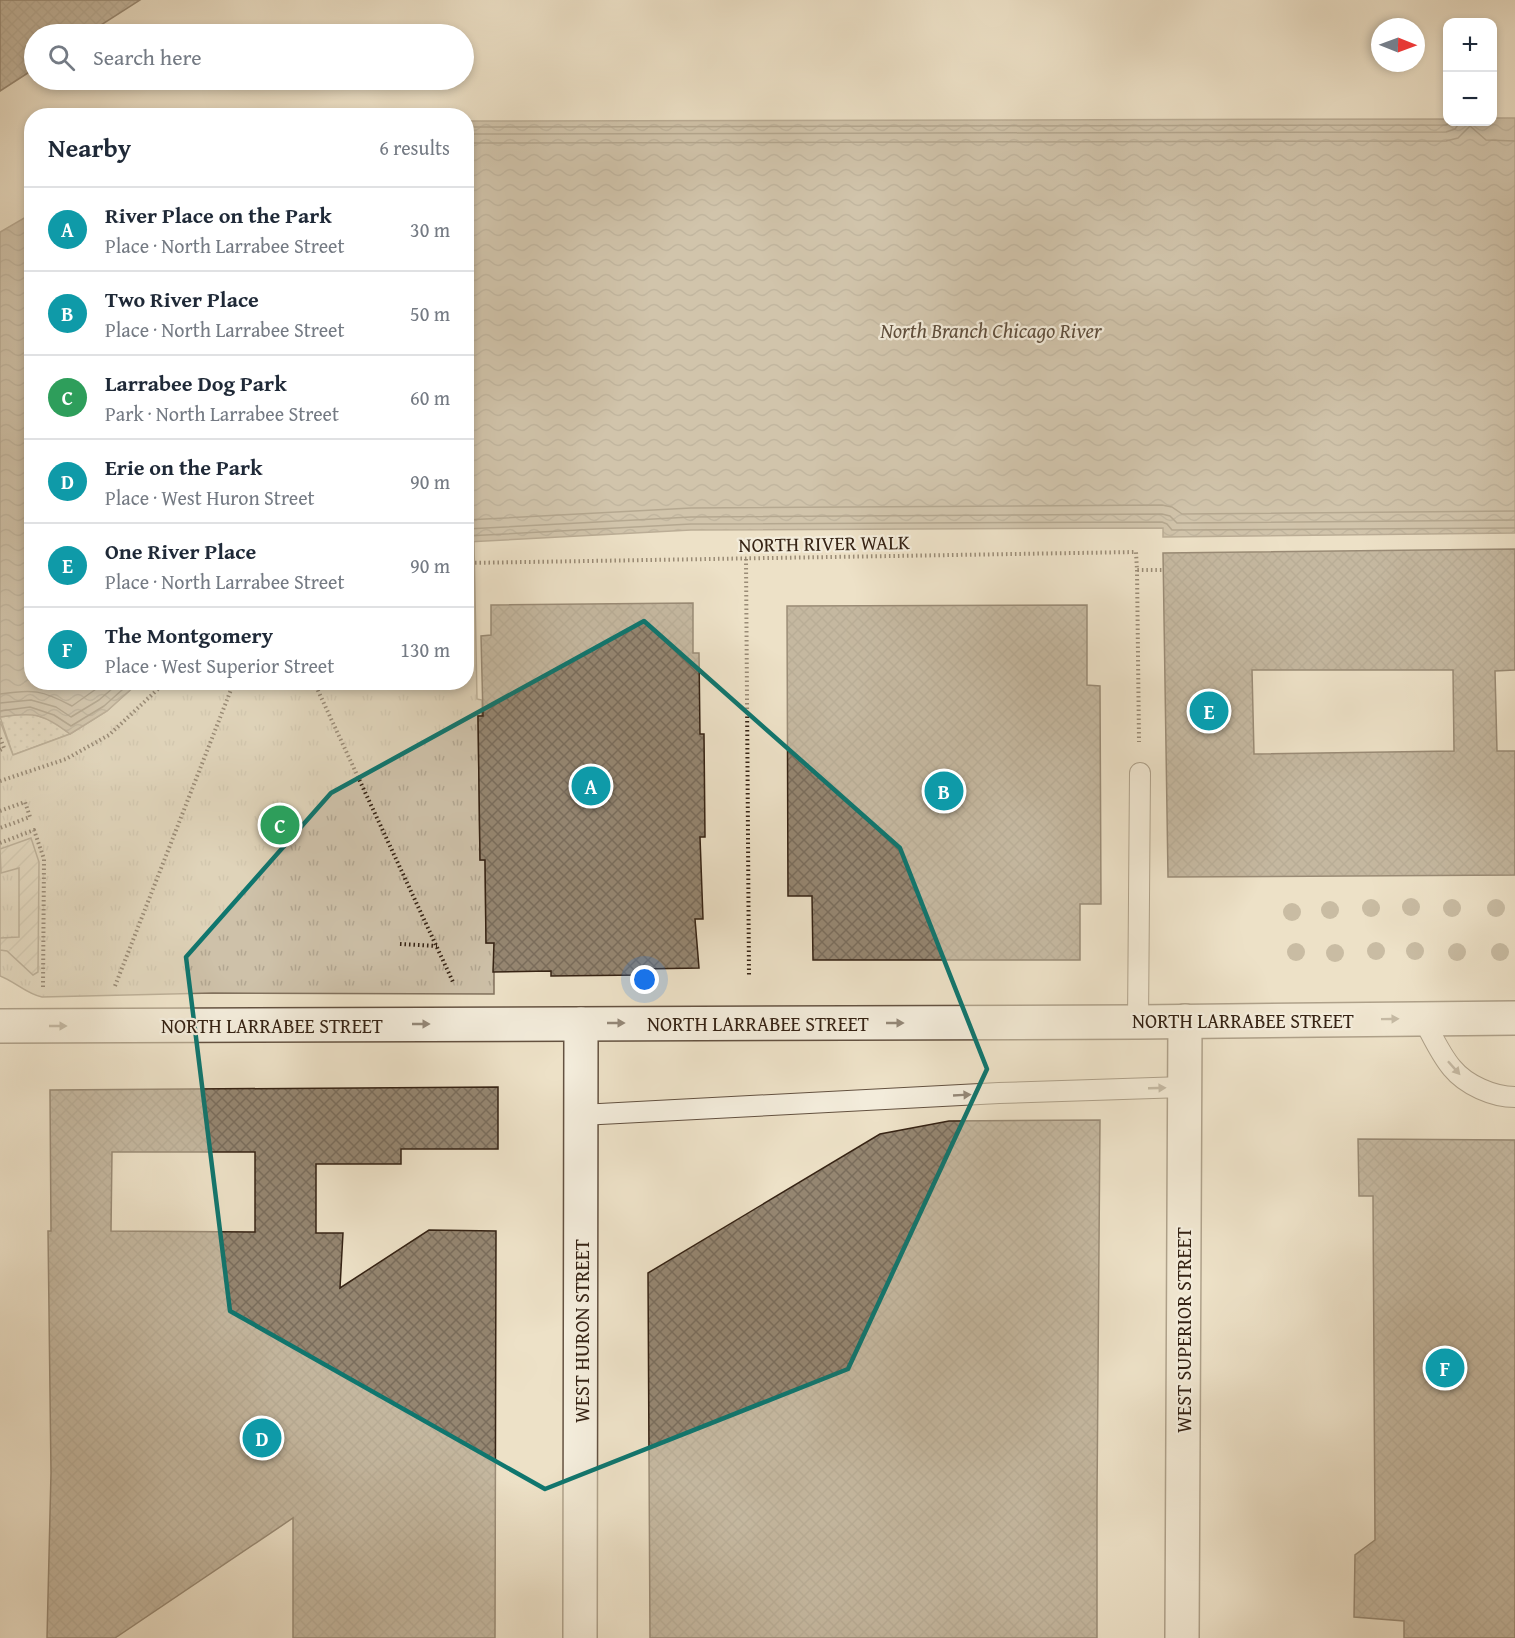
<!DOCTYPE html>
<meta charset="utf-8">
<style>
:root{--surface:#fff;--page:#f6f6f7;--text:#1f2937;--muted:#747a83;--line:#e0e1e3;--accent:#1a73e8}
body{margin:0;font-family:"Gentium Book Plus",serif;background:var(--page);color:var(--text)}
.controls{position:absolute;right:18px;top:18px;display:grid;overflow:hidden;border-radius:12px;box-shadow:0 3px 9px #0003}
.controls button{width:54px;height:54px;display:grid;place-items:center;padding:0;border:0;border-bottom:2px solid var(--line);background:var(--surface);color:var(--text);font:30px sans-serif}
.compass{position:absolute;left:1371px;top:18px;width:54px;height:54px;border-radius:50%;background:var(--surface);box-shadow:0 3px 9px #0003;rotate:91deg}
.you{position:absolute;left:645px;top:980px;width:21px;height:21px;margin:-15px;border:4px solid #fff;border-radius:50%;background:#1a73e8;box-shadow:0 0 0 9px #1a73e833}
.badge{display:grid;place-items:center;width:39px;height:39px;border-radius:50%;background:var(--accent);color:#fff;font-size:20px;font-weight:700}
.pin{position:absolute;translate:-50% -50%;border:3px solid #fff;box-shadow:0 2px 6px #0006}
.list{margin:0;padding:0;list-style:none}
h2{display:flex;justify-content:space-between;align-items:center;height:78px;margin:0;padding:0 24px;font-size:26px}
h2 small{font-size:20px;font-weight:400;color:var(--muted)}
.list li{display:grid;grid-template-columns:39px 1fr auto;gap:18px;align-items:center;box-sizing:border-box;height:84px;padding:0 24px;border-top:2px solid var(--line)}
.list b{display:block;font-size:22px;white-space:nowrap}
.list p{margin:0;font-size:20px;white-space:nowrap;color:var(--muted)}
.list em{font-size:20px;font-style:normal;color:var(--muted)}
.icon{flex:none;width:33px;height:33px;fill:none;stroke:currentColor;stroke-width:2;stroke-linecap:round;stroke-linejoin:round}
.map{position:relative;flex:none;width:1515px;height:1638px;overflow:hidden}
.search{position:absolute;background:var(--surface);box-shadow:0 3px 9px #0003;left:24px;top:24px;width:450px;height:66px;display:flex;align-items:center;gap:15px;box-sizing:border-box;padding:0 21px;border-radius:33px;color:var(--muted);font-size:22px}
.panel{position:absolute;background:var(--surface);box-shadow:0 3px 9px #0003;left:24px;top:108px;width:450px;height:582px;border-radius:24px}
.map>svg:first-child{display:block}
.grass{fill:url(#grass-dots);stroke:#82725e;stroke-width:1.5}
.park{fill:url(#park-tufts);stroke:#82725e;stroke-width:1.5}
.garden{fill:url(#garden-furrows);stroke:#82725e;stroke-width:1.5}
.water{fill:url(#water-waves);stroke:#7f6e5b;stroke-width:1.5}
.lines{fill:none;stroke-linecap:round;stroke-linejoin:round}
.shore{stroke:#72624f;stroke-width:1.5}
.building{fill:url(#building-cross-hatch);stroke:#362314;stroke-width:1.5;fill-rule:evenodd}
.lane-casing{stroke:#645241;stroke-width:22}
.street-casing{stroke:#645241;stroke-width:36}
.path{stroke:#362314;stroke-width:4;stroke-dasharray:1.5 3;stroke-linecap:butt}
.lane{stroke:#f3ecdb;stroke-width:20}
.street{stroke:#f3ecdb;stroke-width:33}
.tree{fill:#9d8e79}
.oneway{fill:#948878}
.marked{fill:none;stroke:#0f766e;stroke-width:4.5;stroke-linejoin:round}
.labels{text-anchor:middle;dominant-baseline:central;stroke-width:4.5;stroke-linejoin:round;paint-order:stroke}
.street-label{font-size:20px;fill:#362314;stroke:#f3ecdb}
.water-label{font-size:21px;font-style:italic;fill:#604f3d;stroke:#f3ecdb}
</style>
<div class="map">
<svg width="1515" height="1638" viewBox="0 0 1515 1638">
<defs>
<pattern id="grass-dots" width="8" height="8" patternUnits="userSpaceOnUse" patternTransform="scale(1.5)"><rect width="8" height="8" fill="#cec1a9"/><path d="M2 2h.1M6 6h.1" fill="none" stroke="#b2a691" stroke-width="1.8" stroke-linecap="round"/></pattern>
<pattern id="park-tufts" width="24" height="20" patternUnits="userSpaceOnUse" patternTransform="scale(1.5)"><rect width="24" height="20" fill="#cec1a9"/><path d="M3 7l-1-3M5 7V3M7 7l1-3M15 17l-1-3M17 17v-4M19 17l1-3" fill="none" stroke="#b2a691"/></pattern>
<pattern id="garden-furrows" width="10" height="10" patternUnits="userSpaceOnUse" patternTransform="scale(1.5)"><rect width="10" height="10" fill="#cec1a9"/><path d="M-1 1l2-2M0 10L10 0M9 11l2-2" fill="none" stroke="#b2a691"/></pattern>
<pattern id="water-waves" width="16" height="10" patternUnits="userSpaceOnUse" patternTransform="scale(1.5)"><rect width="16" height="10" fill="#afa08a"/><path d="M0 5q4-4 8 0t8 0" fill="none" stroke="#8f8270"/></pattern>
<pattern id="building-cross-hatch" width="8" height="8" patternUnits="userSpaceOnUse" patternTransform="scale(1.5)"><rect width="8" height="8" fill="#958671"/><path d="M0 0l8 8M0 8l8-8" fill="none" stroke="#7a6d5c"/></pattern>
</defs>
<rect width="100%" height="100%" fill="#ede1c7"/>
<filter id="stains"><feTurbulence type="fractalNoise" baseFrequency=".00333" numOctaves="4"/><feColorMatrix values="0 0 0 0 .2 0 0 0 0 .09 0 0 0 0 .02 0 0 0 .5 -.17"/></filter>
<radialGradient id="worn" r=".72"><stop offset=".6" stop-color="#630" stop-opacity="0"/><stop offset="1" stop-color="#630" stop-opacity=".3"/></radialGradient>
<polygon class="grass" points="29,713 51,720 70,734 13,755 0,717"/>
<path class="park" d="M467,542H474L477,699L482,700V716H478L480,860H485L486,943H494V994L213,993L42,997C28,995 14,981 0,976V721L13,755L70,734L107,711L138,683L466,682Z"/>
<polygon class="garden" points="31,838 39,862 38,972 33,975 7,951 0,950 0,938 19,937 19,868 1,873 0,849"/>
<g class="water">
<polygon points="1493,118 1515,118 1515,533 1163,537 1163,528 691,530 467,542 467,121 1447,119 1448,122 1492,122"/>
<path d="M31,214L32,682L138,683L107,711L70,734C42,713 34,712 0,717V232Z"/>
</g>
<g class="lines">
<g class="shore">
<polyline points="466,127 1446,125 1452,122"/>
<polyline points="466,134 1446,132 1455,129 1460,122"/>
<polyline points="466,143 1446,141 1458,138 1470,126 1486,140 1515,141"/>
<polyline points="466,520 691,508 1162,505 1172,507 1182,514 1515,511"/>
<polyline points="466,529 691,517 1162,514 1170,516 1177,523 1515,520"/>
<polyline points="466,536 691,524 1162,522 1167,524 1172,530 1515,528"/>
<path d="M0,694C33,689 42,690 72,706L106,682"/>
<polyline points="0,703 31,700 56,707 71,717 99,700 120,682"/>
<polyline points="0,711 30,707 54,715 71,726 104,706 131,682"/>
</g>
</g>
<g class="building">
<polygon points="0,0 140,0 87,34 34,34 34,69 0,91"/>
<path d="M1515,549V670L1495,671L1497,751H1515V875L1168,877L1163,553ZM1252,670H1453L1454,751L1254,754Z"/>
<polygon points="693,603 693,653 699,653 700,734 704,734 705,837 700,837 703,919 695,919 699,968 641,969 642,975 551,976 551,971 493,972 494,943 486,943 485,860 480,860 478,716 483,716 481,636 491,635 491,605"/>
<polygon points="1087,605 1087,685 1100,686 1101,904 1080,904 1080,960 813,960 812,896 788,896 787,606"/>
<path d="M498,1087V1149H401V1164H316V1233H343L340,1288L429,1230L496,1231L495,1638H293V1518L115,1638H47L51,1473L48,1231H51L50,1090ZM112,1152H255V1232L111,1231Z"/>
<polygon points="1100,1120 1097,1498 1097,1638 650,1638 648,1273 880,1134 949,1121"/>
<polygon points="1358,1139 1515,1140 1515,1638 1404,1638 1404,1621 1354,1617 1355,1555 1375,1540 1373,1196 1359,1196"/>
</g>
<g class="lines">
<g class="lane-casing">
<g id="lane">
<path d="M1423,1019C1432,1035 1440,1054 1452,1068C1466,1085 1493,1097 1515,1097"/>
<polyline points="1138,1022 1140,773"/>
<polyline points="581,1115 999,1093 1184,1087"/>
</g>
</g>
<g class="street-casing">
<g id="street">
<polyline points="0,1026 1138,1022 1515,1018"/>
<polyline points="580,1638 581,1024"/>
<polyline points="1182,1638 1185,1021"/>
</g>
</g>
<g class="path">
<polyline points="746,559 749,977"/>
<polyline points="466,563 1136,552 1137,570 1164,570"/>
<polyline points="1137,570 1139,742"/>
<polyline points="314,682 453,982"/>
<polyline points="0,738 4,748 0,750"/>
<polyline points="0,781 66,759 109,735 157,690 162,682"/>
<polyline points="0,811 25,802 30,817 0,828"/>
<polyline points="0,843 34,830 44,859 43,987"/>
<polyline points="400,944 437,946"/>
<polyline points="115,986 234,682"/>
</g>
<use href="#lane" class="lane"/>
<use href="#street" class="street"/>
</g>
<g class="tree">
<circle cx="1411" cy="907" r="9"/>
<circle cx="1371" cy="908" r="9"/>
<circle cx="1452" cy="908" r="9"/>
<circle cx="1496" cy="908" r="9"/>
<circle cx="1330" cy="910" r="9"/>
<circle cx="1292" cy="912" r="9"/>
<circle cx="1376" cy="951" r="9"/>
<circle cx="1415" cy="951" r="9"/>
<circle cx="1296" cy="952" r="9"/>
<circle cx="1457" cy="952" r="9"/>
<circle cx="1500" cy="952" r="9"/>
<circle cx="1335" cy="953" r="9"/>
</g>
<defs><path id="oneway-solid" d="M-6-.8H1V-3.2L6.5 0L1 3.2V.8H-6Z" transform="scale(1.5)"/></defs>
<g class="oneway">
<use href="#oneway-solid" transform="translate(1390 1019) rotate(-1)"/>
<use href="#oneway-solid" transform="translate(616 1023)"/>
<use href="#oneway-solid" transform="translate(895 1023)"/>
<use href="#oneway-solid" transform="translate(421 1024)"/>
<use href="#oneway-solid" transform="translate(58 1026)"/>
<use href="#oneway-solid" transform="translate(1454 1068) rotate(48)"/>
<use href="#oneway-solid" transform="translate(1157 1088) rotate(-2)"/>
<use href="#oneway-solid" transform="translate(962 1095) rotate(-3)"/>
</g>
<path d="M0 0H1515V1638H0ZM644,621L900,848L987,1069L848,1369L545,1489L230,1311L186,957L331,793Z" fill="#ede1c7" fill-opacity=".55" fill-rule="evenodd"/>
<path class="marked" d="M644,621L900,848L987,1069L848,1369L545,1489L230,1311L186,957L331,793Z"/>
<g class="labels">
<g class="street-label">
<text transform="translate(824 543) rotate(-1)">NORTH RIVER WALK</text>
<text x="1243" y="1020">NORTH LARRABEE STREET</text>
<text x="758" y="1023">NORTH LARRABEE STREET</text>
<text x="272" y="1025">NORTH LARRABEE STREET</text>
<text transform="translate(1183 1330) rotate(-90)">WEST SUPERIOR STREET</text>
<text transform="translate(581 1331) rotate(-90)">WEST HURON STREET</text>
</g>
<g class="water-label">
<text x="991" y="330">North Branch Chicago River</text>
</g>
</g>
<rect width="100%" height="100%" filter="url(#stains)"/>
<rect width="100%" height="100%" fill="url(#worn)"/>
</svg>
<div class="controls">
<button>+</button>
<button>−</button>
</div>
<svg class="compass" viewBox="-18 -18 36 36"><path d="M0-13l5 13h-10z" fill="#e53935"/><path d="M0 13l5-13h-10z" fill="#747a83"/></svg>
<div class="you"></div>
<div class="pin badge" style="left:591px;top:786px;background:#0f9aa8">A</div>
<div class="pin badge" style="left:944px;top:791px;background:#0f9aa8">B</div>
<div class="pin badge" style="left:280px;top:825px;background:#2e9e5b">C</div>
<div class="pin badge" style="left:262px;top:1438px;background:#0f9aa8">D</div>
<div class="pin badge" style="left:1209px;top:711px;background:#0f9aa8">E</div>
<div class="pin badge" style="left:1445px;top:1368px;background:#0f9aa8">F</div>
<div class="search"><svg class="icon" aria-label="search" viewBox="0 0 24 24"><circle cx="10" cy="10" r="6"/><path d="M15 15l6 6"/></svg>Search here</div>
<section class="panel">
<h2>Nearby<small>6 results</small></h2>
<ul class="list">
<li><span class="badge" style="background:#0f9aa8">A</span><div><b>River Place on the Park</b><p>Place · North Larrabee Street</p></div><em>30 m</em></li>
<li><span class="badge" style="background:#0f9aa8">B</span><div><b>Two River Place</b><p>Place · North Larrabee Street</p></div><em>50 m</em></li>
<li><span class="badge" style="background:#2e9e5b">C</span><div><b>Larrabee Dog Park</b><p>Park · North Larrabee Street</p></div><em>60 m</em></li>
<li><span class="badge" style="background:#0f9aa8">D</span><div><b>Erie on the Park</b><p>Place · West Huron Street</p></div><em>90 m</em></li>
<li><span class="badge" style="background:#0f9aa8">E</span><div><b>One River Place</b><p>Place · North Larrabee Street</p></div><em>90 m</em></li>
<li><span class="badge" style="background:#0f9aa8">F</span><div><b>The Montgomery</b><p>Place · West Superior Street</p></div><em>130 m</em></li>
</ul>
</section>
</div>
